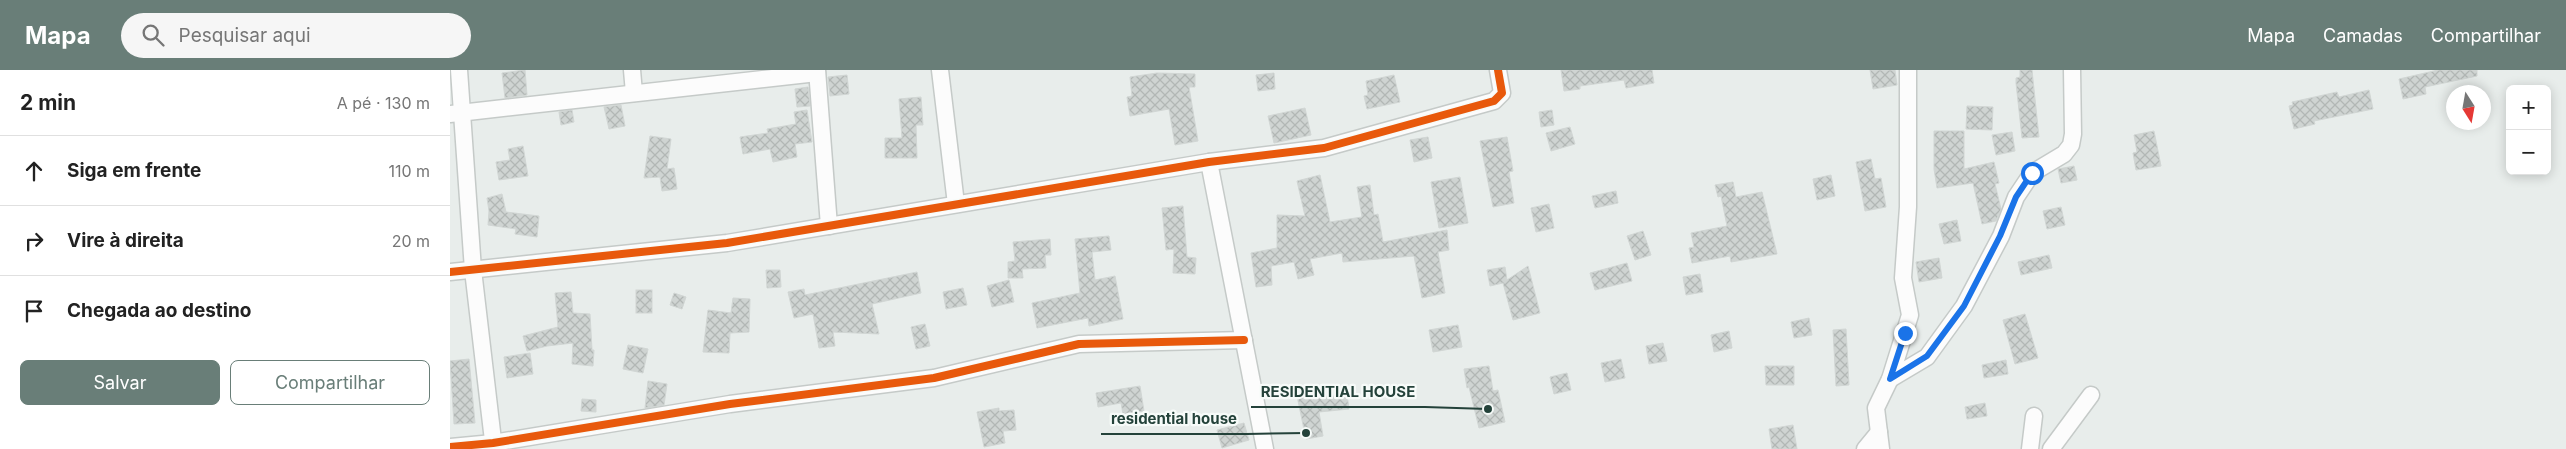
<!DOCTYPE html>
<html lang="pt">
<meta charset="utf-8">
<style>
:root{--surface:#fff;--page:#f6f6f6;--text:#222;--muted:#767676;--line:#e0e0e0;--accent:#697e78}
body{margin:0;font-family:Inter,sans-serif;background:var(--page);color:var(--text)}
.controls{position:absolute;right:15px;top:15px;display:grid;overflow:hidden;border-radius:8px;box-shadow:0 2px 12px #0003}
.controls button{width:45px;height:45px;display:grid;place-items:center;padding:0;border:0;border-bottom:1px solid var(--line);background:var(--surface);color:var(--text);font:25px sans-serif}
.compass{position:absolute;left:1996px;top:15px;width:45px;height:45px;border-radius:50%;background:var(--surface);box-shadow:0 2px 12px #0003;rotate:169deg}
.stop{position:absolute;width:15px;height:15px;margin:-11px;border:4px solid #1a73e8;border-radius:50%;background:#fff}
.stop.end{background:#1a73e8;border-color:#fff;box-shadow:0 1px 5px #0008}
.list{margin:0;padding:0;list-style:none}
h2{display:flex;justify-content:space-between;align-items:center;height:65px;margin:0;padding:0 20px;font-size:21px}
h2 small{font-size:16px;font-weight:400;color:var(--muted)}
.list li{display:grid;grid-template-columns:32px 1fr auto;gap:15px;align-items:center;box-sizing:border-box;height:70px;padding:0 20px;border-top:1px solid var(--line)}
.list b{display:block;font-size:19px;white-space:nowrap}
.list em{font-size:16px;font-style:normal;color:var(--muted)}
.actions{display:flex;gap:10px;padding:15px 20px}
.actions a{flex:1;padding:11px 0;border:1px solid var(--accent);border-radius:8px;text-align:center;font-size:18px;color:var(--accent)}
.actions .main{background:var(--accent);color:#fff}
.icon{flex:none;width:28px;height:28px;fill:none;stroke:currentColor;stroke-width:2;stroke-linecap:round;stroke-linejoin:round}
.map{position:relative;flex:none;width:2116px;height:379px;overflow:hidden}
header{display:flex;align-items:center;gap:30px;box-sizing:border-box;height:70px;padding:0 25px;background:var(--accent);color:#fff}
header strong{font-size:24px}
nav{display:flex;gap:28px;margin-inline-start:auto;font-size:18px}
.search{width:350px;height:45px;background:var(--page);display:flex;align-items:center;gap:12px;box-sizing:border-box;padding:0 18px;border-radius:28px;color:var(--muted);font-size:19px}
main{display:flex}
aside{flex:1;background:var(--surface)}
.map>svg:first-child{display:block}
.building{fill:url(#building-cross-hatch);stroke:#d1d6d4}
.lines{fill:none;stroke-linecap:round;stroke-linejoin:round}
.street-casing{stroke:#c5cac8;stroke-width:19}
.street{stroke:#fcfcfc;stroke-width:16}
.cycleway-casing{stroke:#f7fbf9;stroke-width:11}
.cycleway{stroke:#e8590c;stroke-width:8}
.route{stroke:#1a73e8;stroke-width:6}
.leader{fill:none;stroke:#24423a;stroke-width:2}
.callout-dot{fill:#24423a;stroke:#f7fbf9;stroke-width:2}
.callout-label{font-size:15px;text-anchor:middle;font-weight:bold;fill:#24423a;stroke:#f7fbf9;stroke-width:4.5;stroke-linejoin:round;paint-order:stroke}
</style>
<header>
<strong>Mapa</strong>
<div class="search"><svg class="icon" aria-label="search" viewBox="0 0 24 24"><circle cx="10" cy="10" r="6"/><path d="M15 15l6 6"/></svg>Pesquisar aqui</div>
<nav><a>Mapa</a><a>Camadas</a><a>Compartilhar</a></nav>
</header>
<main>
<aside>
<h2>2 min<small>A pé · 130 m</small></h2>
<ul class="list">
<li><svg class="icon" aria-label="ahead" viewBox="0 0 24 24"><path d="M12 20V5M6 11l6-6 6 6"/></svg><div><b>Siga em frente</b></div><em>110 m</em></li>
<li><svg class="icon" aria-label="right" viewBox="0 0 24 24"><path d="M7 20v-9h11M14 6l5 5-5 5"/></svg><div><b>Vire à direita</b></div><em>20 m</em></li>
<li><svg class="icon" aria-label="arrive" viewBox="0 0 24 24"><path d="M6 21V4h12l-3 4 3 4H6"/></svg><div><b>Chegada ao destino</b></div></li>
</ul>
<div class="actions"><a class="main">Salvar</a><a>Compartilhar</a></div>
</aside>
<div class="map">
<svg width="2116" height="379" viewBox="0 0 2116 379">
<defs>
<pattern id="building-cross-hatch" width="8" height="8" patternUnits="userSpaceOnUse" patternTransform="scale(1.25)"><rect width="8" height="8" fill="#cfd4d2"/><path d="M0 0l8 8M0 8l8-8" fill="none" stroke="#b2b7b5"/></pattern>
</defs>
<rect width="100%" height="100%" fill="#e8edeb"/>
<g class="building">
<polygon points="75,0 77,25 55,28 52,3"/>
<polygon points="1111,0 1202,0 1204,13 1176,18 1174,10 1130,16 1130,19 1114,21"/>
<polygon points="1420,0 1445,0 1447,15 1423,19"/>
<polygon points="1570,0 1582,0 1589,67 1572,68 1566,13 1566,8 1570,7"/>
<polygon points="1988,0 2027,0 2027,6 1975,17 1976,24 1953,29 1949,9"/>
<polygon points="707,3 745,4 745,17 739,17 748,71 725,75 719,39 680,46 677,27 682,26 680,7"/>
<polygon points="824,3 825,19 808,21 806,5"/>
<polygon points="397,5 399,24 380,26 378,7"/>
<polygon points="944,5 950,32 917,39 914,26 918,25 916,11"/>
<polygon points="358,17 360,36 347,37 345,19"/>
<polygon points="1919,20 1923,39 1864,51 1865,54 1844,59 1839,36 1843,35 1842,32 1887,22 1889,27"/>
<polygon points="471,27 473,55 466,55 467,88 435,88 435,68 452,68 449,29"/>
<polygon points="171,35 175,56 159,59 154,37"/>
<polygon points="1517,36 1543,37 1542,60 1516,59"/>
<polygon points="855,38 861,65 824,73 818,46"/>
<polygon points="122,40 124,52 111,55 109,42"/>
<polygon points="357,40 362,72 345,74 347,87 323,92 320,79 293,84 290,67 318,63 317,59 346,54 344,42"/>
<polygon points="1102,40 1104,55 1091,57 1089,42"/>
<polygon points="1120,57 1125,74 1101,81 1096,63"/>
<polygon points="1484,61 1514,61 1514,99 1544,92 1549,113 1545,114 1551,139 1546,151 1532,154 1523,113 1487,118 1484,99"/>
<polygon points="1704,61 1711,96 1686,100 1683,83 1687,82 1684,65"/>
<polygon points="1562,62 1565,81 1546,85 1542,65"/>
<polygon points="200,66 221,69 217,99 224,98 227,119 212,121 210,107 194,108"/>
<polygon points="978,67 982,88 964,92 960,70"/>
<polygon points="1057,67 1063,101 1059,102 1064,133 1043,137 1030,71"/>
<polygon points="73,76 78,106 49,110 46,92 60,90 58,79"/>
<polygon points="1421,89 1425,109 1431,108 1436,137 1415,141 1406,92"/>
<polygon points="1624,96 1627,110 1611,113 1608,99"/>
<polygon points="870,105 880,152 912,147 907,117 920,115 924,145 928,144 933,172 997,160 999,180 988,182 995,223 972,228 964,186 893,192 892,183 860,189 864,205 848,209 844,192 821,196 822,215 806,217 801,183 827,178 827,145 855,146 847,111"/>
<polygon points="1381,105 1385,126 1367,130 1363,109"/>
<polygon points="1010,107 1018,153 989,158 981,112"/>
<polygon points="1283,112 1286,127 1312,122 1327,184 1281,192 1280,186 1242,193 1239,178 1244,177 1241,163 1277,156 1271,126 1268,127 1265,115"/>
<polygon points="1166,121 1168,133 1145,138 1142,126"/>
<polygon points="52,124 56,142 89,146 87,167 65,164 66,159 38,155 39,141 37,128"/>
<polygon points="1099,134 1104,158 1086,162 1081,138"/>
<polygon points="733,136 737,187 746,188 745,204 723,203 724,179 716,180 712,138"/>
<polygon points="1611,137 1615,155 1597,159 1593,141"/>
<polygon points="1507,150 1511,171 1494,174 1489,154"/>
<polygon points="1193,161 1201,185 1185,190 1177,166"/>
<polygon points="659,166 661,180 642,182 645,210 665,206 673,249 639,256 638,248 587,258 582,233 630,223 625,169"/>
<polygon points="600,169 601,185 595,185 596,198 572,199 573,208 558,208 558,192 565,191 563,172"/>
<polygon points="1599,185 1602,198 1571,205 1568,192"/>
<polygon points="1489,188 1492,208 1469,212 1466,192"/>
<polygon points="1177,193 1182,211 1145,220 1140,203"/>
<polygon points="1078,196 1090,243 1063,250 1053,213 1040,216 1037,200 1055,197 1057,210"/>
<polygon points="316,200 330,200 331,217 317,218"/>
<polygon points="467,202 471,223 422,234 429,264 383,262 385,276 369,278 363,244 344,248 338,222 354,219 355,225"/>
<polygon points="1250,204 1253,222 1236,225 1233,207"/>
<polygon points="559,210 564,232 542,237 537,216"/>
<polygon points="513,218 517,235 496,239 493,222"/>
<rect x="186" y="220" width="16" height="23"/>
<polygon points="121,222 123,243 140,244 142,280 144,280 143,296 122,294 123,273 97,276 77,281 73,266 108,257 105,223"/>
<polygon points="224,223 236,227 232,239 220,235"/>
<polygon points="283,228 300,229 299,262 280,263 279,283 253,282 258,240 281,243"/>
<polygon points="1575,244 1588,288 1565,294 1553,250"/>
<polygon points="1359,248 1362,265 1344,268 1341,252"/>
<polygon points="475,254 480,276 466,279 461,257"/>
<polygon points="1008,255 1012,277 983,282 979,260"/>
<polygon points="1396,259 1399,315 1386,316 1383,260"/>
<polygon points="1279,261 1282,278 1264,282 1261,265"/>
<polygon points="1213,273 1217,291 1199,294 1196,276"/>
<polygon points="178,275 198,279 193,303 173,299"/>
<polygon points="80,283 83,304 57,308 54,287"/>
<polygon points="19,289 25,353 4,354 0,291"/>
<polygon points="1171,289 1175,308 1155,312 1151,293"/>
<polygon points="1556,290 1558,304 1534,308 1532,295"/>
<polygon points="1039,296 1043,321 1048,320 1055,352 1029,358 1019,317 1017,318 1014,299"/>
<polygon points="1315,296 1344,296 1344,315 1316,315"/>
<polygon points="1117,303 1121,320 1104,324 1100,307"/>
<polygon points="198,311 217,314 214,335 195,338"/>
<polygon points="690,316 694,341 673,344 671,333 648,337 646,323"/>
<polygon points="867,322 868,327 897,324 899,339 869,342 873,366 856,369 847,326"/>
<polygon points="132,329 146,330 146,342 131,341"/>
<polygon points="1535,333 1537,346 1517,349 1515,337"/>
<polygon points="549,338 549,341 564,340 566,360 553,361 555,373 534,377 527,342"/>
<polygon points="794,353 799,370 772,378 767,360"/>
<polygon points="1343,355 1347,379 1322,379 1319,359"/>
</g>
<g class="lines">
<g class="street-casing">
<g id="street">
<polyline points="9,0 23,200 44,379"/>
<polyline points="182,0 184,23"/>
<polyline points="367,0 379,156"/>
<polyline points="490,0 506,134"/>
<polyline points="0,44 367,3"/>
<polyline points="759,92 815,379"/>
<polyline points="0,202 277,173 759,92 874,78 1044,31 1052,23 1048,0"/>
<polyline points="1440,309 1477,287 1514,236 1551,166 1566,127 1582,103 1614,84 1621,75 1623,64 1622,0"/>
<polyline points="0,377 43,373 280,334 484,308 629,274 794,270"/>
<polyline points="1415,379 1429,362"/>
<polyline points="1431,379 1426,338 1440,309 1460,245 1453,208 1458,137 1458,0"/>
<polyline points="1580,379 1584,346"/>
<polyline points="1601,379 1641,325"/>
</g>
</g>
<use href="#street" class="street"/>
<g class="cycleway-casing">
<g id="cycleway">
<polyline points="0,202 277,173 759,92 874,78 1044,31 1052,23 1048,0"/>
<polyline points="0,377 43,373 280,334 484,308 629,274 794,270"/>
</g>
</g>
<use href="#cycleway" class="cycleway"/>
</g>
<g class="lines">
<polyline class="route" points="1455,263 1440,309 1477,286 1514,236 1550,166 1566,127 1582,103"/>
</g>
<path class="leader" d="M1038 339L975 337H801M856 363L797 364H651"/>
<g class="callout-dot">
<circle cx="1038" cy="339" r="5"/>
<circle cx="856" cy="363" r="5"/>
</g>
<g class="callout-label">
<text x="888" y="327">RESIDENTIAL HOUSE</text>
<text x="724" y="354">residential house</text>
</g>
</svg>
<div class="controls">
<button>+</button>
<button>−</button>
</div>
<svg class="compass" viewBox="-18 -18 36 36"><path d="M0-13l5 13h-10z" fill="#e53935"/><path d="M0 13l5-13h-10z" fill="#767676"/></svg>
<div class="stop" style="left:1582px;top:103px"></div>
<div class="stop end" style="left:1455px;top:263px"></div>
</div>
</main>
